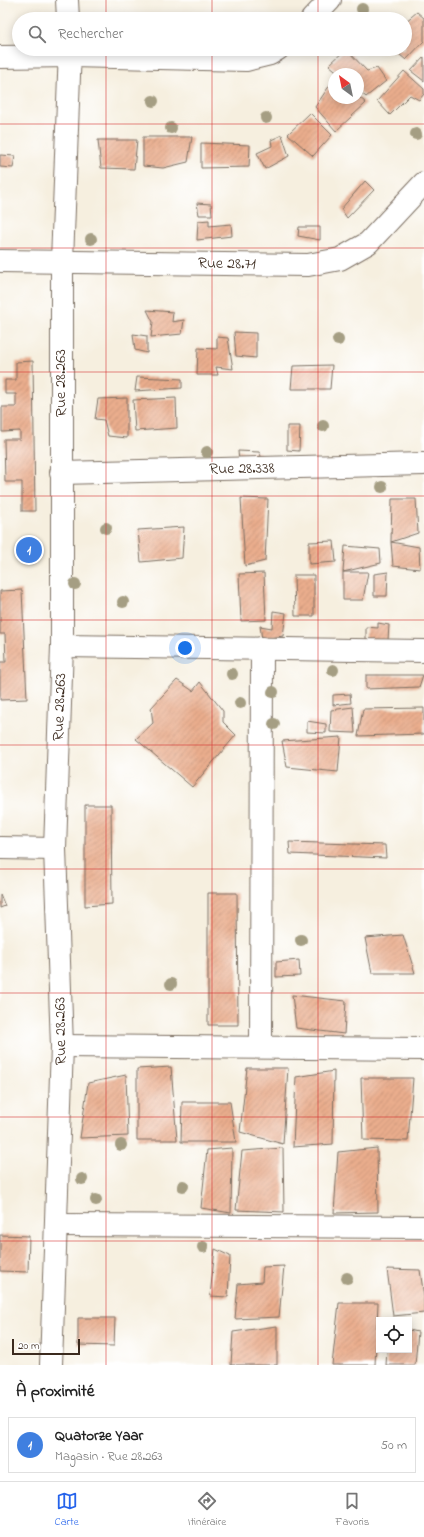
<!DOCTYPE html>
<html lang="fr">
<meta charset="utf-8">
<style>
:root{--surface:#fff;--page:#f2f2f2;--text:#222;--muted:#767676;--line:#e0e0e0;--accent:#2563eb}
body{margin:0;font-family:"Indie Flower",sans-serif;background:var(--page);color:var(--text)}
.controls{position:absolute;right:12px;bottom:12px;display:grid;overflow:hidden;border-radius:0px;box-shadow:0 2px 10px #0003}
.controls button{width:36px;height:36px;display:grid;place-items:center;padding:0;border:0;border-bottom:1px solid var(--line);background:var(--surface);color:var(--text);font:20px sans-serif}
.compass{position:absolute;left:328px;top:68px;width:36px;height:36px;border-radius:50%;background:var(--surface);box-shadow:0 2px 10px #0003;rotate:327deg}
.scale{position:absolute;left:12px;bottom:10px;width:68px;box-sizing:border-box;padding-left:4px;border:2px solid #3b2a1e;border-top:0;font-size:11px;line-height:14px;white-space:nowrap;color:#3b2a1e;-webkit-text-stroke:3px #fff;paint-order:stroke}
.you{position:absolute;left:185px;top:648px;width:14px;height:14px;margin:-10px;border:3px solid #fff;border-radius:50%;background:#1a73e8;box-shadow:0 0 0 6px #1a73e833}
.badge{display:grid;place-items:center;width:26px;height:26px;border-radius:50%;background:var(--accent);color:#fff;font-size:13px;font-weight:700}
.pin{position:absolute;translate:-50% -50%;border:2px solid #fff;box-shadow:0 1px 4px #0006}
.list{margin:0;padding:0;list-style:none}
h2{display:flex;justify-content:space-between;align-items:center;height:52px;margin:0;padding:0 16px;font-size:17px}
h2 small{font-size:13px;font-weight:400;color:var(--muted)}
.list li{display:grid;grid-template-columns:26px 1fr auto;gap:12px;align-items:center;box-sizing:border-box;height:56px;margin:0 8px 8px;padding:0 8px;border:1px solid var(--line);border-radius:0px}
.list b{display:block;font-size:15px;white-space:nowrap}
.list p{margin:0;font-size:13px;white-space:nowrap;color:var(--muted)}
.list em{font-size:13px;font-style:normal;color:var(--muted)}
.icon{flex:none;width:22px;height:22px;fill:none;stroke:currentColor;stroke-width:2;stroke-linecap:round;stroke-linejoin:round}
.map{position:relative;flex:none;width:424px;height:1365px;overflow:hidden}
.search{position:absolute;background:var(--surface);box-shadow:0 2px 10px #0003;left:12px;right:12px;top:12px;height:44px;display:flex;align-items:center;gap:10px;box-sizing:border-box;padding:0 14px;border-radius:22px;color:var(--muted);font-size:15px}
.sheet{height:116px;background:var(--surface)}
nav{display:flex;justify-content:space-around;align-items:center;box-sizing:border-box;height:56px;border-top:1px solid var(--line);background:var(--surface);font-size:11px;color:var(--muted)}
nav a{display:grid;justify-items:center;gap:2px}
nav .on{color:var(--accent)}
.map>svg:first-child{display:block}
.building{fill:url(#building-hatch)}
.lines{fill:none;stroke-linecap:round;stroke-linejoin:round}
.minor-casing{stroke:#7c6f62;stroke-width:24}
.minor{stroke:#fff;stroke-width:22}
.tree{fill:#a59e83}
.grid{fill:none;stroke:#d62828;stroke-width:1;stroke-opacity:0.55}
.labels{text-anchor:middle;dominant-baseline:central;stroke-width:3;stroke-linejoin:round;paint-order:stroke}
.street-label{font-size:16px;fill:#3b2a1e;stroke:#fff}
</style>
<div class="map">
<svg width="424" height="1365" viewBox="0 0 424 1365">
<defs>
<pattern id="building-hatch" width="6" height="6" patternUnits="userSpaceOnUse"><rect width="6" height="6" fill="#eaad8d"/><path d="M-1 1l2-2M0 6l6-6M5 7l2-2" fill="none" stroke="#bf8d73"/></pattern>
</defs>
<rect width="100%" height="100%" fill="#fff"/>
<filter id="ink" filterUnits="userSpaceOnUse"><feTurbulence type="fractalNoise" baseFrequency=".025" numOctaves="2"/><feDisplacementMap in="SourceGraphic" scale="8" xChannelSelector="R" yChannelSelector="G"/><feConvolveMatrix kernelMatrix="1 2 1 2 8 2 1 2 1" color-interpolation-filters="sRGB"/></filter>
<filter id="wash" filterUnits="userSpaceOnUse"><feTurbulence type="fractalNoise" baseFrequency=".012" numOctaves="4" result="noise"/><feDisplacementMap in="SourceGraphic" scale="16" xChannelSelector="R" yChannelSelector="G"/><feGaussianBlur stdDeviation="0.9" result="paint"/><feColorMatrix in="noise" values="0 0 0 0 0 0 0 0 0 0 0 0 0 0 0 0 0 1.4 0 .05"/><feComposite in="paint" operator="in"/></filter>
<g filter="url(#wash)">
<rect width="100%" height="100%" fill="#f6efdf"/>
<g id="blocks">
<g class="building">
<polygon points="417,12 424,18 424,41 406,60 393,49 405,49 405,22"/>
<polygon points="346,49 367,71 377,68 386,81 366,97 358,90 358,74 340,74 329,65"/>
<polygon points="424,57 424,81 411,71"/>
<polygon points="404,71 424,89 424,94 419,100 410,95 390,115 377,101"/>
<polygon points="334,79 334,98 358,98 358,96 366,103 336,131 315,107"/>
<polygon points="310,113 332,135 313,156 288,134"/>
<polygon points="282,135 289,156 265,169 257,153 272,146 271,140"/>
<polygon points="143,137 192,137 188,162 163,168 143,166"/>
<polygon points="98,140 137,140 134,169 101,168"/>
<polygon points="201,143 250,145 249,167 201,168"/>
<polygon points="0,155 15,156 13,168 0,167"/>
<polygon points="365,181 374,190 347,218 341,209"/>
<polygon points="197,203 211,204 212,215 199,215"/>
<polygon points="209,220 209,226 231,224 232,236 197,240 198,221"/>
<polygon points="299,227 320,227 320,240 298,236"/>
<polygon points="147,310 173,312 172,322 184,320 182,334 151,337 153,322"/>
<polygon points="234,332 256,333 256,358 236,356"/>
<polygon points="133,334 147,336 147,353 135,350"/>
<polygon points="217,337 228,338 233,369 216,367 218,375 197,375 198,348 217,349"/>
<polygon points="33,361 35,511 22,511 22,482 5,482 4,439 20,439 20,431 2,432 2,407 16,407 16,394 5,394 5,380 16,380 16,362"/>
<polygon points="332,365 330,389 291,389 293,366"/>
<polygon points="137,377 182,379 182,388 135,391"/>
<polygon points="127,398 127,438 108,436 104,420 95,419 98,399"/>
<polygon points="176,398 177,428 135,431 133,400"/>
<polygon points="287,426 300,426 299,451 287,450"/>
<polygon points="238,451 259,452 263,460 239,461"/>
<polygon points="241,498 268,499 265,561 245,566"/>
<polygon points="392,499 416,499 418,533 391,542"/>
<polygon points="184,527 182,558 141,562 138,530"/>
<polygon points="334,541 336,562 309,564 309,542"/>
<polygon points="391,542 419,547 420,569 393,566"/>
<polygon points="345,546 380,549 381,563 343,572"/>
<polygon points="343,572 368,572 363,600 343,600"/>
<polygon points="388,572 387,596 374,596 374,574"/>
<polygon points="264,573 266,620 241,621 239,574"/>
<polygon points="294,575 314,575 314,616 295,616"/>
<polygon points="22,590 27,699 0,700 0,662 6,662 5,634 0,634 0,591"/>
<polygon points="273,611 286,613 283,636 262,639 260,626 272,628"/>
<polygon points="378,623 389,625 388,640 366,643 366,627 378,628"/>
<polygon points="366,675 423,675 419,687 366,689"/>
<polygon points="177,680 193,691 200,682 223,711 223,722 236,735 192,787 136,739 153,723 151,708"/>
<polygon points="350,694 351,703 333,705 333,695"/>
<polygon points="353,707 355,733 330,732 331,710"/>
<polygon points="424,708 424,734 358,736 363,709"/>
<polygon points="307,721 326,724 326,733 307,732"/>
<polygon points="341,737 338,772 287,767 282,741"/>
<polygon points="85,805 111,805 112,904 85,906"/>
<polygon points="289,842 385,845 386,858 290,854"/>
<polygon points="208,893 237,893 238,1025 208,1025"/>
<polygon points="0,894 5,906 0,908"/>
<polygon points="403,935 415,973 372,973 365,938"/>
<polygon points="299,960 300,976 276,977 276,962"/>
<polygon points="292,995 346,1001 344,1034 296,1028"/>
<polygon points="171,1067 177,1140 137,1140 137,1069"/>
<polygon points="247,1068 288,1068 283,1144 240,1132"/>
<polygon points="334,1071 333,1144 293,1147 296,1077"/>
<polygon points="126,1075 128,1136 80,1138 88,1083"/>
<polygon points="361,1078 413,1078 408,1141 363,1140"/>
<polygon points="182,1102 230,1102 236,1142 181,1142"/>
<polygon points="232,1148 231,1213 201,1208 207,1150"/>
<polygon points="283,1148 284,1212 236,1210 242,1151"/>
<polygon points="377,1148 378,1212 334,1213 338,1152"/>
<polygon points="0,1235 29,1236 28,1272 0,1271"/>
<polygon points="215,1249 230,1256 228,1297 210,1296"/>
<polygon points="284,1266 279,1317 235,1319 238,1284 262,1282 263,1267"/>
<polygon points="387,1269 420,1270 424,1297 424,1313 393,1316"/>
<polygon points="339,1303 378,1303 375,1365 332,1365"/>
<polygon points="78,1318 115,1318 114,1346 78,1345"/>
<polygon points="277,1326 277,1365 231,1365 233,1332"/>
<polygon points="409,1330 418,1332 415,1365 386,1365 387,1350 409,1350"/>
</g>
</g>
</g>
<g filter="url(#ink)">
<use href="#blocks" fill-opacity="0" stroke="#7c6f62" stroke-width="1"/>
<g class="lines">
<g class="minor-casing">
<g id="minor">
<polyline points="67,0 68,19"/>
<polyline points="312,19 330,0"/>
<polyline points="0,57 71,56 246,60 270,54 278,49"/>
<polyline points="0,261 308,265 340,259 368,243 424,183"/>
<polyline points="61,473 424,464"/>
<polyline points="62,646 424,651"/>
<polyline points="0,848 55,849"/>
<polyline points="62,1046 424,1049"/>
<polyline points="261,1047 262,648"/>
<polyline points="56,1225 424,1227"/>
<polyline points="51,1365 62,1046 55,849 62,646 62,261 70,49"/>
</g>
</g>
<use href="#minor" class="minor"/>
</g>
<g class="tree">
<circle cx="362" cy="9" r="6"/>
<circle cx="153" cy="101" r="6"/>
<circle cx="266" cy="118" r="6"/>
<circle cx="171" cy="128" r="6"/>
<circle cx="416" cy="134" r="6"/>
<circle cx="91" cy="239" r="6"/>
<circle cx="338" cy="340" r="6"/>
<circle cx="323" cy="426" r="6"/>
<circle cx="207" cy="452" r="6"/>
<circle cx="382" cy="487" r="6"/>
<circle cx="106" cy="528" r="6"/>
<circle cx="75" cy="584" r="6"/>
<circle cx="123" cy="602" r="6"/>
<circle cx="333" cy="670" r="6"/>
<circle cx="232" cy="674" r="6"/>
<circle cx="273" cy="692" r="6"/>
<circle cx="240" cy="703" r="6"/>
<circle cx="274" cy="724" r="6"/>
<circle cx="301" cy="940" r="6"/>
<circle cx="171" cy="984" r="6"/>
<circle cx="121" cy="1145" r="6"/>
<circle cx="82" cy="1179" r="6"/>
<circle cx="183" cy="1186" r="6"/>
<circle cx="96" cy="1200" r="6"/>
<circle cx="203" cy="1247" r="6"/>
<circle cx="347" cy="1278" r="6"/>
</g>
</g>
<path class="grid" d="M106,0V19M212,0V19M318,0V19M106,49V1365M212,49V1365M318,49V1365M0,124H424M0,248H424M0,372H424M0,496H424M0,620H424M0,745H424M0,869H424M0,993H424M0,1117H424M0,1241H424"/>
<g class="labels">
<g class="street-label">
<text transform="translate(227 264) rotate(1)">Rue 28.71</text>
<text transform="translate(61 383) rotate(-90)">Rue 28.263</text>
<text transform="translate(242 469) rotate(-1)">Rue 28.338</text>
<text transform="translate(60 707) rotate(-88)">Rue 28.263</text>
<text transform="translate(61 1031) rotate(-91)">Rue 28.263</text>
</g>
</g>
</svg>
<div class="controls">
<button><svg class="icon" aria-label="locate" viewBox="0 0 24 24"><circle cx="12" cy="12" r="6"/><path d="M12 2v4M12 18v4M2 12h4M18 12h4"/></svg></button>
</div>
<svg class="compass" viewBox="-18 -18 36 36"><path d="M0-13l5 13h-10z" fill="#e53935"/><path d="M0 13l5-13h-10z" fill="#767676"/></svg>
<div class="scale">20 m</div>
<div class="you"></div>
<div class="pin badge" style="left:29px;top:550px;background:#3f7fe0">1</div>
<div class="search"><svg class="icon" aria-label="search" viewBox="0 0 24 24"><circle cx="10" cy="10" r="6"/><path d="M15 15l6 6"/></svg>Rechercher</div>
</div>
<section class="sheet">
<h2>À proximité<small></small></h2>
<ul class="list">
<li><span class="badge" style="background:#3f7fe0">1</span><div><b>Quatorze Yaar</b><p>Magasin · Rue 28.263</p></div><em>50 m</em></li>
</ul>
</section>
<nav>
<a class="on"><svg class="icon" aria-label="map" viewBox="0 0 24 24"><path d="M3 6l6-2 6 2 6-2v14l-6 2-6-2-6 2zM9 4v14M15 6v14"/></svg>Carte</a>
<a><svg class="icon" aria-label="directions" viewBox="0 0 24 24"><path d="M12 3l9 9-9 9-9-9zM9 14v-3h6M13 9l2 2-2 2"/></svg>Itinéraire</a>
<a><svg class="icon" aria-label="saved" viewBox="0 0 24 24"><path d="M7 4h10v16l-5-4-5 4z"/></svg>Favoris</a>
</nav>
